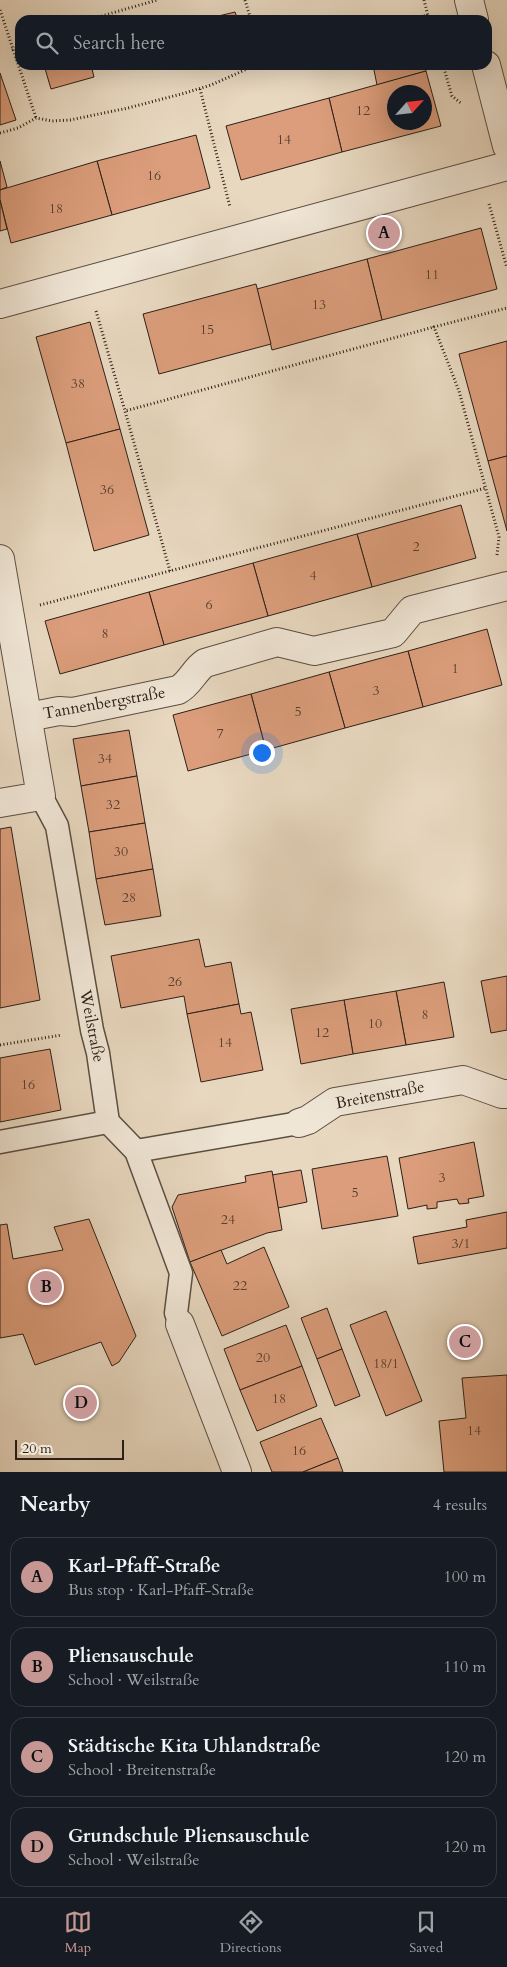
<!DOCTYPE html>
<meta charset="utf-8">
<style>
:root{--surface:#171b24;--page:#20242c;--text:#f1f3f6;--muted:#9ea1a6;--line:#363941;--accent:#c59692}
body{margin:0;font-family:Cardo,serif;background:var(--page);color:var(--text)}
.compass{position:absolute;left:387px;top:85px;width:45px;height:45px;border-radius:50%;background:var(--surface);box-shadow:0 5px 20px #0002;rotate:63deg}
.scale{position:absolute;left:15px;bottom:12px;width:109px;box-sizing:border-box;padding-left:5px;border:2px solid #2c2018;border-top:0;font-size:14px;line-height:18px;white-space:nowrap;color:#2c2018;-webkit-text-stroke:4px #f0e6d6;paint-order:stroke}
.you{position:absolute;left:261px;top:752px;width:18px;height:18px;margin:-12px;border:4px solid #fff;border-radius:50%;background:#1a73e8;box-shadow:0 0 0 8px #1a73e833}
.badge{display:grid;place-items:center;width:32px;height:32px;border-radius:50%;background:var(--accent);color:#111;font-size:16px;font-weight:700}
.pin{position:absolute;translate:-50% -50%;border:2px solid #fff;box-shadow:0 1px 5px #0006}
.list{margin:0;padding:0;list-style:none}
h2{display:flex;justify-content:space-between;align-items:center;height:65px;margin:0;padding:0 20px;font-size:21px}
h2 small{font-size:16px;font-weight:400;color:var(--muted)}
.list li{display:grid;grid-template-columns:32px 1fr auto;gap:15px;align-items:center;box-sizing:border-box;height:80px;margin:0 10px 10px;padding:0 10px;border:1px solid var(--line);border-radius:15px}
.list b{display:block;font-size:19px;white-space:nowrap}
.list p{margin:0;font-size:16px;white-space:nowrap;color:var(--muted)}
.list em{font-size:16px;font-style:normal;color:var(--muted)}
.icon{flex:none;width:28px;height:28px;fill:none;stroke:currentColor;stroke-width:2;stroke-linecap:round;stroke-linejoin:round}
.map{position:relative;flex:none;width:507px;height:1472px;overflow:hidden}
.search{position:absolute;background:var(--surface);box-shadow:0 5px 20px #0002;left:15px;right:15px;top:15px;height:55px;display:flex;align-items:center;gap:12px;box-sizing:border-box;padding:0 18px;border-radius:15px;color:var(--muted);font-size:19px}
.sheet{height:425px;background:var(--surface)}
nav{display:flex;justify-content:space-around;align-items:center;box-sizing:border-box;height:70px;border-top:1px solid var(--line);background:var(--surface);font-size:14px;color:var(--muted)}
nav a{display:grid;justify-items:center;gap:2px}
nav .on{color:var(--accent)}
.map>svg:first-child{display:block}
.building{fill:#db9d7b;stroke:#2c2018;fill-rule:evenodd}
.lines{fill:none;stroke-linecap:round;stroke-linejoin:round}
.pedestrian-casing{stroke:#5b4e42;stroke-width:25}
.minor-casing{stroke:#5b4e42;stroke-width:30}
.tertiary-casing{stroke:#5b4e42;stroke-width:30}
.path{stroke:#2c2018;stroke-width:3;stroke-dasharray:1 2.5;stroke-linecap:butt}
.pedestrian{stroke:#f0e6d6;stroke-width:22}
.minor{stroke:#f0e6d6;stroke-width:28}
.tertiary{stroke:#f0e6d6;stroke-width:28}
.labels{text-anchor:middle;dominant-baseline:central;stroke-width:4;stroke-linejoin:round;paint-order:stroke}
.number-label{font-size:14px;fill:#583f31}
.street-label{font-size:16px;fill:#2c2018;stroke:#f0e6d6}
</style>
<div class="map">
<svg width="507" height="1472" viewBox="0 0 507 1472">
<rect width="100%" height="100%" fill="#e8d8c0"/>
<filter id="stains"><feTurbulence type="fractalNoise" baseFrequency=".004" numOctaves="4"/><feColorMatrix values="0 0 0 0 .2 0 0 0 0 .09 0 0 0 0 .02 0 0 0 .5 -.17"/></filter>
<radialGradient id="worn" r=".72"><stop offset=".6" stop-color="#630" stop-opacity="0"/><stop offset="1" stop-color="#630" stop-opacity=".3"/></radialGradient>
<g class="building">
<polygon points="235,12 238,20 202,20"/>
<polygon points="44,65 91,65 94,77 51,89"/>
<polygon points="373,65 425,65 426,71 377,85"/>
<path d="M426,71L441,126L342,152L329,98ZM394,92H424V122H394Z"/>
<polygon points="0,73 16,120 0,125"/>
<polygon points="329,98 342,152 241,180 226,126"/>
<polygon points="196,135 210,188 112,215 97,161"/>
<polygon points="0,161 7,187 0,190"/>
<polygon points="97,161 112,215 11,243 0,200 0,190"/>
<polygon points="0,200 7,229 0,231"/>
<polygon points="481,228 497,289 382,320 367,259"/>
<polygon points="367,259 382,320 272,350 257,289"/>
<polygon points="256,284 271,344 159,374 143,314"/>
<polygon points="90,322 120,429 66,443 36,337"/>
<polygon points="507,341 507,456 488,461 459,354"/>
<polygon points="120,429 149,535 94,551 66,443"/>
<polygon points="507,456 507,531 488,461"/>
<polygon points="461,505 476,558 372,587 357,534"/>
<polygon points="357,534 372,587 268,616 253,563"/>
<polygon points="253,563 268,616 164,645 149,592"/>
<polygon points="149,592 164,645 60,674 45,621"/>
<polygon points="487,629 502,685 423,707 408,651"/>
<polygon points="408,651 423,707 345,728 329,672"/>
<polygon points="329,672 345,728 266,750 251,694"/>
<polygon points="251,694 266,750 188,771 173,715"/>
<polygon points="129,730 137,776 81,786 73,739"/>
<polygon points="137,776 145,823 89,832 81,786"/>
<polygon points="145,823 153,869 96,879 89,832"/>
<polygon points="11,827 40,1000 0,1008 0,829"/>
<polygon points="153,869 161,916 105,925 96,879"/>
<polygon points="199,939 205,967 231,962 239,1004 187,1014 184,996 121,1008 111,956"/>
<polygon points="507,976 507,1030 491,1033 481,981"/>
<polygon points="444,982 454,1037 406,1045 396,991"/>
<polygon points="396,991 406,1045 353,1054 344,1000"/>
<polygon points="344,1000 353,1054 301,1064 291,1009"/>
<polygon points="239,1004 241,1014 251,1012 263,1070 201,1082 187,1014"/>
<polygon points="50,1049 61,1110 0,1122 0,1058"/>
<polygon points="474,1142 484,1196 468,1199 469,1203 459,1204 457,1199 437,1202 437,1208 427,1209 427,1205 408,1209 399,1158"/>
<polygon points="387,1156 398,1216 322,1229 312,1169"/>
<polygon points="301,1170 307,1202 278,1208 272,1175"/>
<polygon points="272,1171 282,1230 267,1233 190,1262 172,1207 178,1195 246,1182 245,1176"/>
<polygon points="507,1212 507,1248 418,1264 413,1237 467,1227 466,1220"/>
<polygon points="89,1219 136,1336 119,1362 112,1366 101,1342 35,1365 23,1334 0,1338 0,1225 7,1224 13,1259 63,1250 54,1227"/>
<polygon points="264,1247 289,1307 222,1336 190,1262 221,1250 227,1264"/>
<polygon points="327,1308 342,1349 317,1359 301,1318"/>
<polygon points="386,1311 422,1401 386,1416 350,1325"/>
<polygon points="286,1325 302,1366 240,1390 224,1349"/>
<polygon points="342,1349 360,1396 335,1406 317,1359"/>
<polygon points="302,1366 317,1406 257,1431 240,1390"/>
<polygon points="507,1375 507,1472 444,1472 439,1421 466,1418 462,1378"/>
<polygon points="321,1418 338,1458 303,1472 272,1472 260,1442"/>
<polygon points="338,1458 343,1472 303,1472"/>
</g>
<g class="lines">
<g class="pedestrian-casing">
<g id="pedestrian">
<polyline points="41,796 57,826 92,1030 98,1053 108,1122 136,1151 181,1273 176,1313 180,1324"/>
<polyline points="0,1142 108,1122"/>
<polyline points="136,1151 299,1123"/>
</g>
</g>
<g class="minor-casing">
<g id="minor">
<polyline points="0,304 507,166"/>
<polyline points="0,559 41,796 0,803"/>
<path d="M28,717L59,711L73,712L178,690C190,684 194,670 205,663L277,642L314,651L393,633L412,610L507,586"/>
<polyline points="299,1123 308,1120 335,1102 463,1080 502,1094 507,1094"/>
<polyline points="180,1324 237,1472"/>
</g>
</g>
<g class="tertiary-casing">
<g id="tertiary">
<polyline points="469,0 474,20"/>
<polyline points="486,65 507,146"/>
</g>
</g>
<g class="path">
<polyline points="245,0 251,20"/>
<polyline points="424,0 429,20"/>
<polyline points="0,10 36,118"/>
<polyline points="88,20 157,0"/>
<polyline points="407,20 428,15"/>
<polyline points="12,50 20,46"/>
<polyline points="443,65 452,96 462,104"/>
<polyline points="200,89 230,207"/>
<polyline points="0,133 18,128 36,118 52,121 70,120 128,108 185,93 211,85 256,65"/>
<polyline points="489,204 507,268"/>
<polyline points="96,311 125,411"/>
<polyline points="497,555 499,537 459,391 434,327 507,308"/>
<polyline points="170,571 125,411 434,327"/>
<polyline points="40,605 486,488"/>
<polyline points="0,1045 62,1035"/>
</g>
<use href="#pedestrian" class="pedestrian"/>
<use href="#minor" class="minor"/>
<use href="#tertiary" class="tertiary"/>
</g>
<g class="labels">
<g class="number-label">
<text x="363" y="110">12</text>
<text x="284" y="139">14</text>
<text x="154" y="175">16</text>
<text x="56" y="208">18</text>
<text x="432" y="274">11</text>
<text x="319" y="304">13</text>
<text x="207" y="329">15</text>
<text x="78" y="383">38</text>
<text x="107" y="489">36</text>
<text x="416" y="546">2</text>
<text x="313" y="575">4</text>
<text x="209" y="604">6</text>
<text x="105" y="633">8</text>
<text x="455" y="668">1</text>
<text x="376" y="690">3</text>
<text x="298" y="711">5</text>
<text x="220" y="733">7</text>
<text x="105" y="758">34</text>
<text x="113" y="804">32</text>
<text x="121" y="851">30</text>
<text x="129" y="897">28</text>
<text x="175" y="981">26</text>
<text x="425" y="1014">8</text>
<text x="375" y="1023">10</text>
<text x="322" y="1032">12</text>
<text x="225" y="1042">14</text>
<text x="28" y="1084">16</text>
<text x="442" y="1177">3</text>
<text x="355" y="1192">5</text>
<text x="228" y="1219">24</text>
<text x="461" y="1243">3/1</text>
<text x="240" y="1285">22</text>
<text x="263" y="1357">20</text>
<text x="386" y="1363">18/1</text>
<text x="279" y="1398">18</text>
<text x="474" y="1430">14</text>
<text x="299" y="1450">16</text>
</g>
<g class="street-label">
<text transform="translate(104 703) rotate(-10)">Tannenbergstraße</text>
<text transform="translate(92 1026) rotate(79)">Weilstraße</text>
<text transform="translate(380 1095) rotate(-11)">Breitenstraße</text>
</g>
</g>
<rect width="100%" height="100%" filter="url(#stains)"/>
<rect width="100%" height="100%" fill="url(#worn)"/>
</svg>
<svg class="compass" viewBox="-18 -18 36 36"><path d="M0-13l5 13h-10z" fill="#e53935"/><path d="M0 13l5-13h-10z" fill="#9ea1a6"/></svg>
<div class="scale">20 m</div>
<div class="you"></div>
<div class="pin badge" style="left:384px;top:233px">A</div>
<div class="pin badge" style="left:46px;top:1287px">B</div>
<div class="pin badge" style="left:465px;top:1342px">C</div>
<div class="pin badge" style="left:81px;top:1403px">D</div>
<div class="search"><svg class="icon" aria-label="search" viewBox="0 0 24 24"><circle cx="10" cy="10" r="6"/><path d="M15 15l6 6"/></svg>Search here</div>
</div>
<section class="sheet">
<h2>Nearby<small>4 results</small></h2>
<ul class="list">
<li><span class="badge">A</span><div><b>Karl-Pfaff-Straße</b><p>Bus stop · Karl-Pfaff-Straße</p></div><em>100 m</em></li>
<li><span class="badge">B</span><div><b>Pliensauschule</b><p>School · Weilstraße</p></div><em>110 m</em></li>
<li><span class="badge">C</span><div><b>Städtische Kita Uhlandstraße</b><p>School · Breitenstraße</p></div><em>120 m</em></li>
<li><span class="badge">D</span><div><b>Grundschule Pliensauschule</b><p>School · Weilstraße</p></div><em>120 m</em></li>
</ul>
</section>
<nav>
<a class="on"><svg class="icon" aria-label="map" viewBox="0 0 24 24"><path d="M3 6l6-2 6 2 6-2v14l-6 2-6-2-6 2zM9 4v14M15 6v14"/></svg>Map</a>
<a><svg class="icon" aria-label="directions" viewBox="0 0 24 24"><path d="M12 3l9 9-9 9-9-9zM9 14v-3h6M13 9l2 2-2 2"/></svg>Directions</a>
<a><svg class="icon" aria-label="saved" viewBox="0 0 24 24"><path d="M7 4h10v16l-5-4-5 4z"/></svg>Saved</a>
</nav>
